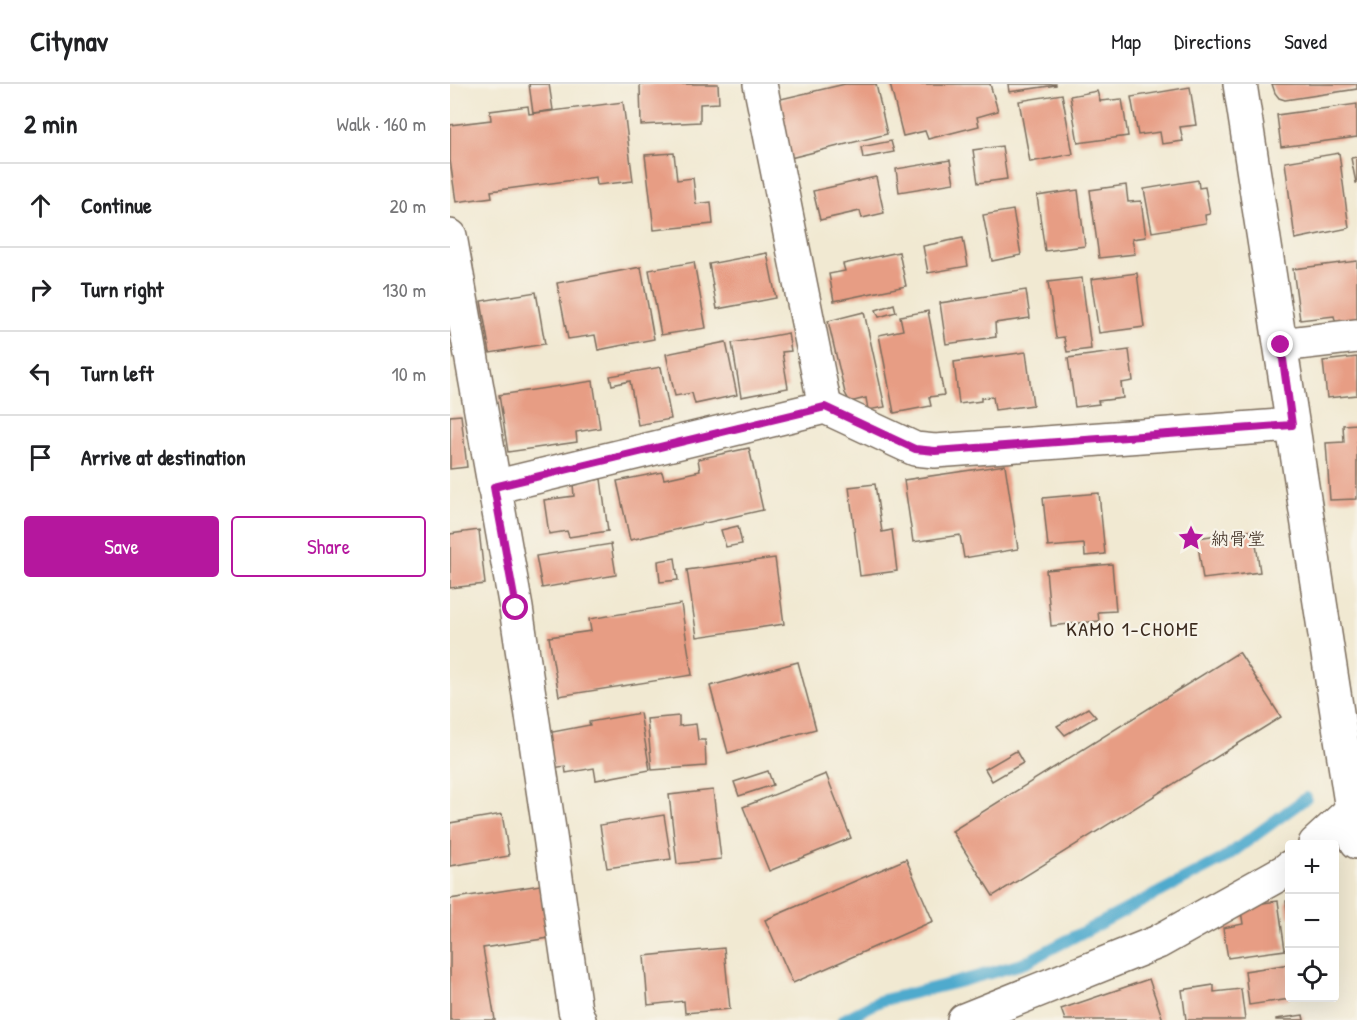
<!DOCTYPE html>
<meta charset="utf-8">
<style>
:root{--surface:#fff;--page:#f2f2f2;--text:#202124;--muted:#757577;--line:#e0e0e0;--accent:#b5179e}
body{margin:0;font-family:"Patrick Hand","Klee One",sans-serif;background:var(--page);color:var(--text)}
.controls{position:absolute;right:18px;bottom:18px;display:grid;overflow:hidden;border-radius:6px;box-shadow:0 6px 24px #0002}
.controls button{width:54px;height:54px;display:grid;place-items:center;padding:0;border:0;border-bottom:2px solid var(--line);background:var(--surface);color:var(--text);font:30px sans-serif}
.stop{position:absolute;width:18px;height:18px;margin:-14px;border:4px solid #b5179e;border-radius:50%;background:#fff}
.stop.end{background:#b5179e;border-color:#fff;box-shadow:0 2px 6px #0008}
.list{margin:0;padding:0;list-style:none}
h2{display:flex;justify-content:space-between;align-items:center;height:78px;margin:0;padding:0 24px;font-size:26px}
h2 small{font-size:20px;font-weight:400;color:var(--muted)}
.list li{display:grid;grid-template-columns:39px 1fr auto;gap:18px;align-items:center;box-sizing:border-box;height:84px;padding:0 24px;border-top:2px solid var(--line)}
.list b{display:block;font-size:22px;white-space:nowrap}
.list em{font-size:20px;font-style:normal;color:var(--muted)}
.actions{display:flex;gap:12px;padding:18px 24px}
.actions a{flex:1;padding:14px 0;border:2px solid var(--accent);border-radius:6px;text-align:center;font-size:21px;color:var(--accent)}
.actions .main{background:var(--accent);color:#fff}
.icon{flex:none;width:33px;height:33px;fill:none;stroke:currentColor;stroke-width:2;stroke-linecap:round;stroke-linejoin:round}
.map{position:relative;flex:none;width:907px;height:936px;overflow:hidden}
header{display:flex;align-items:center;gap:36px;box-sizing:border-box;height:84px;padding:0 30px;background:var(--surface);border-bottom:2px solid var(--line)}
header strong{font-size:28px}
nav{display:flex;gap:33px;margin-inline-start:auto;font-size:21px}
main{display:flex}
aside{flex:1;background:var(--surface)}
.map>svg:first-child{display:block}
.lines{fill:none;stroke-linecap:round;stroke-linejoin:round}
.stream{stroke:#4faacd;stroke-width:12}
.building{fill:#e79d84}
.minor-casing{stroke:#7b6d5d;stroke-width:36}
.tertiary-casing{stroke:#7b6d5d;stroke-width:36}
.minor{stroke:#fff;stroke-width:33}
.tertiary{stroke:#fff;stroke-width:33}
.route{stroke:#b5179e;stroke-width:8}
.labels{text-anchor:middle;dominant-baseline:central;stroke-width:4.5;stroke-linejoin:round;paint-order:stroke}
.poi-label{font-size:18px;fill:#3b2a1e;stroke:#f7f3e8;text-anchor:start}
.neighbourhood-label{font-size:20px;letter-spacing:1.5px;fill:#3b2a1e;stroke:#f7f3e8}
</style>
<header>
<strong>Citynav</strong>
<nav><a>Map</a><a>Directions</a><a>Saved</a></nav>
</header>
<main>
<aside>
<h2>2 min<small>Walk · 160 m</small></h2>
<ul class="list">
<li><svg class="icon" aria-label="ahead" viewBox="0 0 24 24"><path d="M12 20V5M6 11l6-6 6 6"/></svg><div><b>Continue</b></div><em>20 m</em></li>
<li><svg class="icon" aria-label="right" viewBox="0 0 24 24"><path d="M7 20v-9h11M14 6l5 5-5 5"/></svg><div><b>Turn right</b></div><em>130 m</em></li>
<li><svg class="icon" aria-label="left" viewBox="0 0 24 24"><path d="M17 20v-9H6M10 6l-5 5 5 5"/></svg><div><b>Turn left</b></div><em>10 m</em></li>
<li><svg class="icon" aria-label="arrive" viewBox="0 0 24 24"><path d="M6 21V4h12l-3 4 3 4H6"/></svg><div><b>Arrive at destination</b></div></li>
</ul>
<div class="actions"><a class="main">Save</a><a>Share</a></div>
</aside>
<div class="map">
<svg width="907" height="936" viewBox="0 0 907 936">
<rect width="100%" height="100%" fill="#f7f3e8"/>
<filter id="ink" filterUnits="userSpaceOnUse"><feTurbulence type="fractalNoise" baseFrequency=".0167" numOctaves="2"/><feDisplacementMap in="SourceGraphic" scale="12" xChannelSelector="R" yChannelSelector="G"/><feConvolveMatrix kernelMatrix="1 2 1 2 8 2 1 2 1" color-interpolation-filters="sRGB"/></filter>
<filter id="wash" filterUnits="userSpaceOnUse"><feTurbulence type="fractalNoise" baseFrequency=".008" numOctaves="4" result="noise"/><feDisplacementMap in="SourceGraphic" scale="24" xChannelSelector="R" yChannelSelector="G"/><feGaussianBlur stdDeviation="1.35" result="paint"/><feColorMatrix in="noise" values="0 0 0 0 0 0 0 0 0 0 0 0 0 0 0 0 0 1.4 0 .05"/><feComposite in="paint" operator="in"/></filter>
<g filter="url(#wash)">
<rect width="100%" height="100%" fill="#f1e9d2"/>
<g class="lines">
<polyline class="stream" points="393,936 430,917 504,899 572,880 773,775 856,714"/>
</g>
<g id="blocks">
<g class="building">
<polygon points="79,0 99,0 103,26 83,29"/>
<polygon points="190,0 268,0 269,19 250,20 250,38 191,41"/>
<polygon points="395,0 426,0 437,50 332,76 318,18"/>
<polygon points="440,0 540,0 548,27 527,33 529,42 478,55 475,47 453,52"/>
<polygon points="558,0 606,0 606,1 559,8"/>
<polygon points="822,0 907,0 907,5 835,16 829,14 825,9"/>
<polygon points="740,3 746,41 730,43 733,57 712,60 710,48 688,51 681,13"/>
<polygon points="647,7 650,17 672,15 678,52 628,59 620,12"/>
<polygon points="612,10 623,70 580,78 569,17"/>
<polygon points="173,18 183,97 147,101 146,93 41,107 42,113 6,118 0,76 0,41 41,36 40,27 78,22 79,30"/>
<polygon points="907,20 907,53 831,63 827,31"/>
<polygon points="441,57 444,68 413,74 411,63"/>
<polygon points="552,62 557,95 528,99 523,66"/>
<polygon points="224,69 227,96 243,94 246,120 261,118 263,140 204,146 195,71"/>
<polygon points="889,69 899,144 845,155 835,78"/>
<polygon points="907,73 907,99 906,99 901,74"/>
<polygon points="500,76 504,99 449,108 446,85"/>
<polygon points="426,93 434,129 412,134 410,127 370,136 363,107"/>
<polygon points="748,96 749,104 755,103 760,130 755,131 756,139 702,148 694,105"/>
<polygon points="676,101 678,118 691,117 696,153 682,155 685,170 649,174 640,106"/>
<polygon points="628,106 635,162 595,167 587,112"/>
<polygon points="563,126 571,171 542,177 533,131"/>
<polygon points="513,154 518,182 478,189 473,162"/>
<polygon points="449,168 456,202 384,217 379,190 395,187 393,180"/>
<polygon points="317,169 326,214 267,225 259,180"/>
<polygon points="907,177 907,236 886,239 884,232 850,236 843,185"/>
<polygon points="244,178 256,244 211,251 199,186"/>
<polygon points="191,183 204,255 148,266 145,251 118,255 107,199"/>
<polygon points="687,189 694,243 649,249 641,195"/>
<polygon points="632,194 641,265 617,268 614,253 606,254 598,198"/>
<polygon points="576,206 580,234 545,239 546,253 496,260 490,219"/>
<polygon points="86,208 95,260 40,269 31,217"/>
<polygon points="444,220 446,228 429,233 426,226"/>
<polygon points="478,227 494,311 479,313 481,322 444,329 429,251 453,246 450,232"/>
<polygon points="414,228 435,323 418,326 416,314 400,318 395,309 378,237"/>
<polygon points="338,249 341,267 332,268 338,304 291,313 282,259"/>
<polygon points="276,258 287,311 245,320 242,309 225,312 216,270"/>
<polygon points="679,266 683,297 671,299 673,314 648,317 649,320 625,323 618,274"/>
<polygon points="576,268 583,321 545,326 543,313 531,314 531,317 509,320 504,278"/>
<polygon points="907,273 907,311 877,314 873,277"/>
<polygon points="211,283 221,335 188,341 180,297 162,301 160,292"/>
<polygon points="143,297 150,344 126,348 127,358 58,368 49,311"/>
<polygon points="11,331 17,383 0,385 0,332"/>
<polygon points="907,340 907,415 880,416 876,359 894,358 893,341"/>
<polygon points="299,364 313,426 180,456 167,397 212,388 214,395 250,387 248,375"/>
<polygon points="555,381 568,465 514,474 510,451 463,458 454,396"/>
<polygon points="151,395 158,447 119,453 117,447 99,450 94,416 124,412 123,400"/>
<polygon points="425,400 432,448 442,446 447,487 410,492 399,403"/>
<polygon points="649,409 655,470 635,472 634,460 598,463 593,414"/>
<polygon points="288,442 292,460 276,463 271,446"/>
<polygon points="29,446 35,500 0,504 0,450"/>
<polygon points="804,446 810,488 753,495 747,454"/>
<polygon points="161,460 166,491 92,504 86,472"/>
<polygon points="225,474 228,496 210,498 208,477"/>
<polygon points="325,474 334,540 247,553 237,486"/>
<polygon points="662,480 666,527 648,528 649,537 601,542 596,486"/>
<polygon points="231,520 242,591 109,612 99,553 141,547 139,535"/>
<polygon points="789,568 831,633 543,812 502,747"/>
<polygon points="348,578 366,645 278,669 260,602"/>
<polygon points="638,624 646,633 615,651 607,642"/>
<polygon points="190,629 200,686 146,696 144,684 116,689 115,682 103,684 97,649 140,641 139,638"/>
<polygon points="229,632 229,642 246,640 248,656 255,656 256,682 202,686 197,635"/>
<polygon points="566,667 573,679 542,697 535,685"/>
<polygon points="318,687 323,701 289,712 284,698"/>
<polygon points="376,690 401,754 319,787 293,723"/>
<polygon points="263,706 271,775 227,780 219,711"/>
<polygon points="52,730 59,772 0,782 0,739"/>
<polygon points="214,731 221,775 157,784 150,741"/>
<polygon points="456,775 483,837 343,899 315,836"/>
<polygon points="90,801 99,854 33,864 45,936 0,936 0,815"/>
<polygon points="840,816 840,833 838,833 836,817"/>
<polygon points="828,817 835,866 778,874 773,844 793,840 791,827 798,821"/>
<polygon points="274,864 280,925 235,929 234,917 198,921 194,872"/>
<polygon points="840,880 840,915 799,921 795,887"/>
<polygon points="699,895 713,936 615,936 611,925"/>
<polygon points="764,901 764,908 791,905 795,936 736,936 732,906"/>
<polygon points="853,931 854,936 826,936 826,935"/>
</g>
</g>
</g>
<g filter="url(#ink)">
<use href="#blocks" fill-opacity="0" stroke="#7b6d5d" stroke-width="1.5"/>
<g class="lines">
<g class="minor-casing">
<g id="minor">
<polyline points="310,0 375,323"/>
<polyline points="0,152 66,524 100,752 125,926 129,936"/>
<polyline points="831,261 907,252"/>
<polyline points="44,403 375,323 465,365 485,367 842,341"/>
<polyline points="865,760 902,726 907,723"/>
<polyline points="514,936 708,858 835,787 840,783"/>
</g>
</g>
<g class="tertiary-casing">
<polyline id="tertiary" points="790,0 907,758"/>
</g>
<use href="#minor" class="minor"/>
<use href="#tertiary" class="tertiary"/>
</g>
</g>
<g class="lines" filter="url(#ink)">
<polyline class="route" points="66,524 44,403 375,323 465,365 485,367 842,341 831,261"/>
</g>
<defs>
<g id="sight-bare" transform="scale(2.07)"><path d="M0-6L1.8-2.2L6-1.7L2.9 1.2L3.7 5.4L0 3.3L-3.7 5.4L-2.9 1.2L-6-1.7L-1.8-2.2Z" fill="#b5179e" stroke="#f7f3e8" stroke-width="2.5" paint-order="stroke"/></g>
</defs>
<g fill-rule="evenodd">
<use href="#sight-bare" x="741" y="454"/>
</g>
<g class="labels">
<g class="poi-label">
<text x="761" y="454">納骨堂</text>
</g>
<g class="neighbourhood-label">
<text x="683" y="544">KAMO 1-CHOME</text>
</g>
</g>
</svg>
<div class="controls">
<button>+</button>
<button>−</button>
<button><svg class="icon" aria-label="locate" viewBox="0 0 24 24"><circle cx="12" cy="12" r="6"/><path d="M12 2v4M12 18v4M2 12h4M18 12h4"/></svg></button>
</div>
<div class="stop" style="left:66px;top:524px"></div>
<div class="stop end" style="left:831px;top:261px"></div>
</div>
</main>
